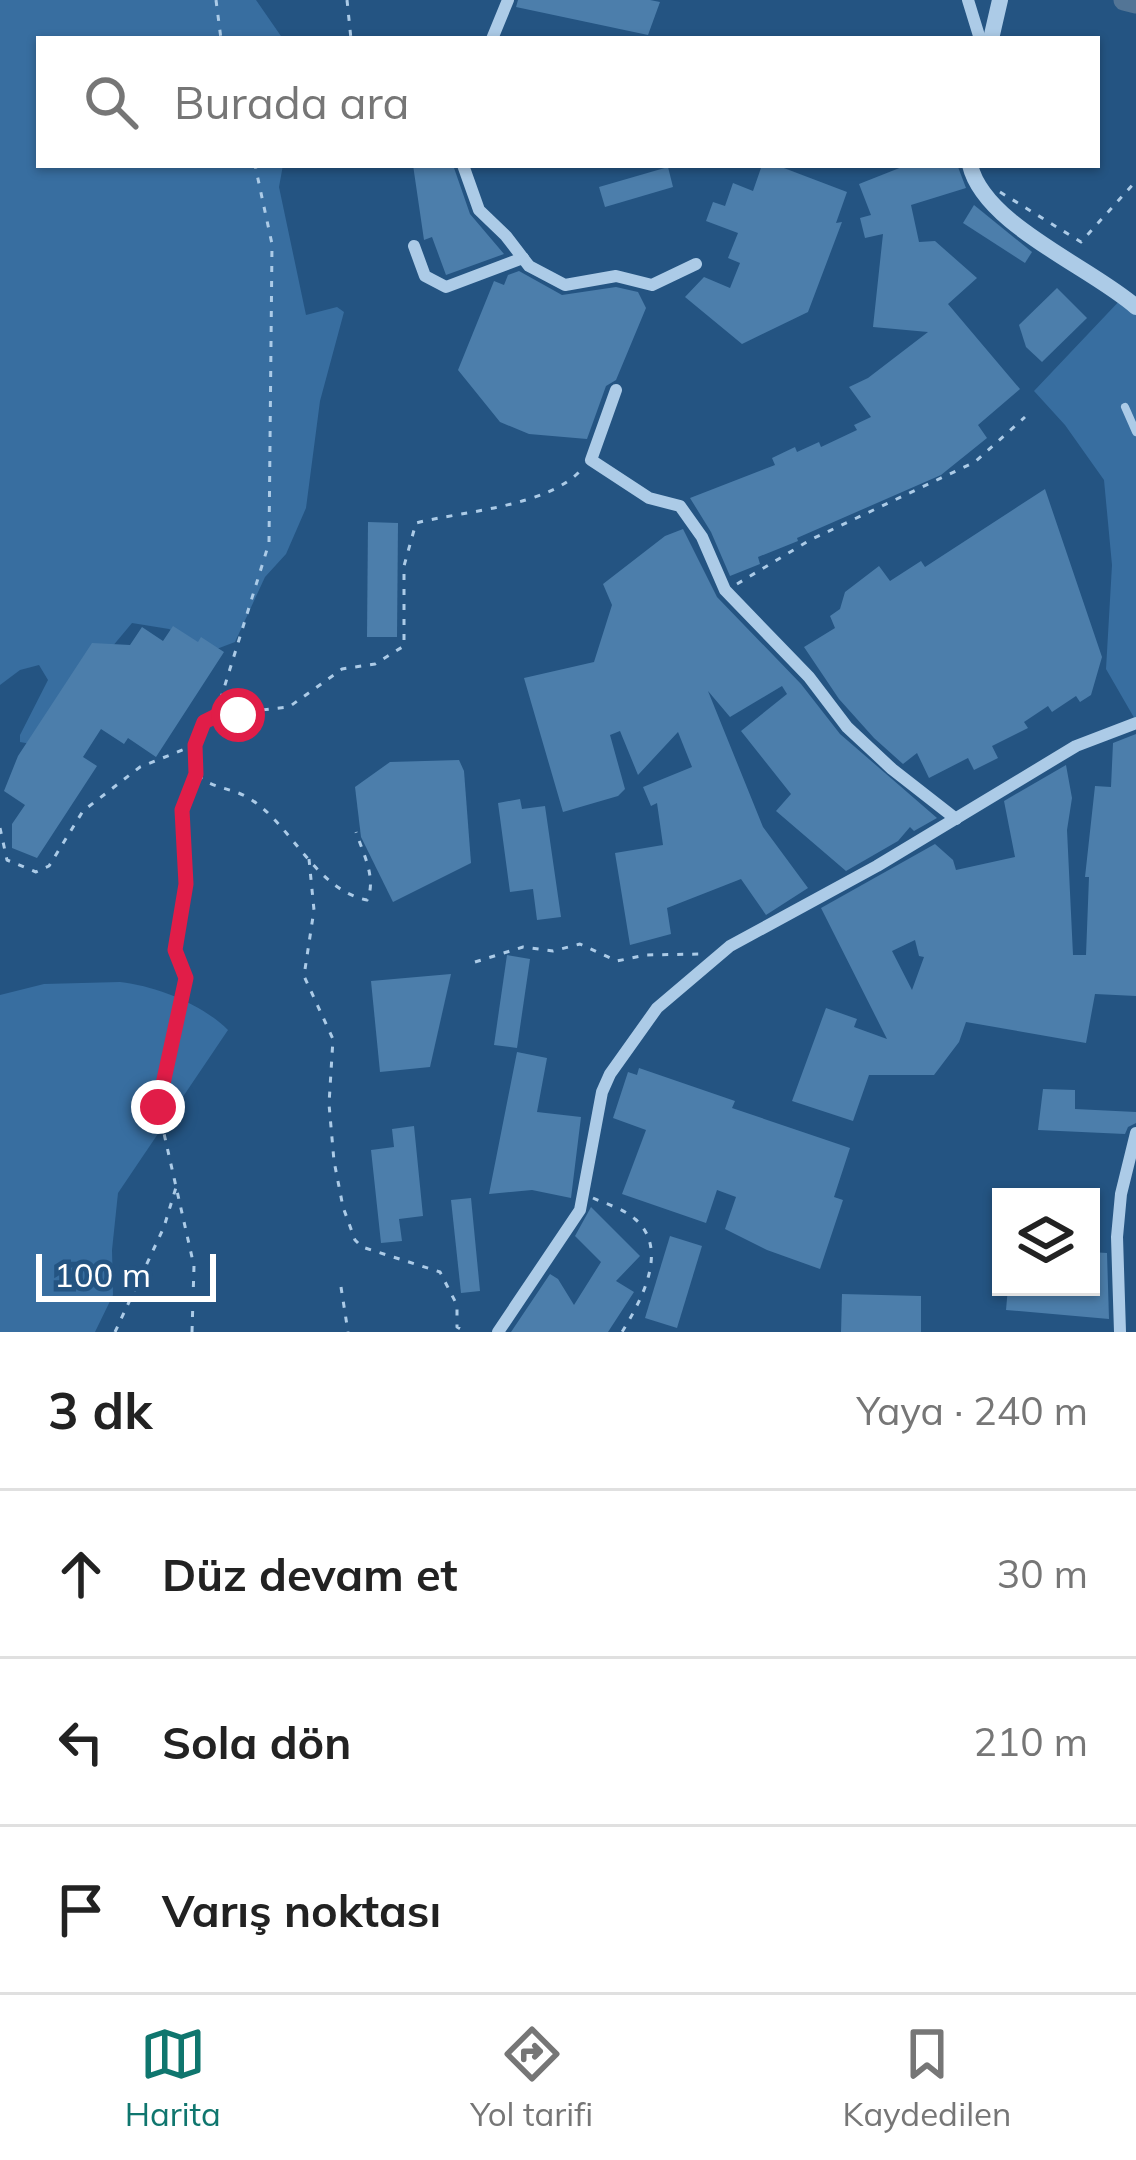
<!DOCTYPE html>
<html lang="tr">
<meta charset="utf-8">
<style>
:root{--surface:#fff;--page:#f2f2f2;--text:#222;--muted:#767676;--line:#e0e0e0;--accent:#0f766e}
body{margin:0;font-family:Mulish,sans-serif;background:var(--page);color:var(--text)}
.controls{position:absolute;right:36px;bottom:36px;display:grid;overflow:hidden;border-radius:0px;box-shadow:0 3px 9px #0004}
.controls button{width:108px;height:108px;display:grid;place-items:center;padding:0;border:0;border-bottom:3px solid var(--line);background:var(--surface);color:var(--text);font:60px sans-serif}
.scale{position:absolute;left:36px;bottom:30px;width:180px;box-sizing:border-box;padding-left:12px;border:6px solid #fff;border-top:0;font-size:33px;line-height:42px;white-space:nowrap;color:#fff;-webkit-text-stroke:9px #245482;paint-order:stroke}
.stop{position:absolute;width:36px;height:36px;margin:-27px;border:9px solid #e11d48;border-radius:50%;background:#fff}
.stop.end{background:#e11d48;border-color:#fff;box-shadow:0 3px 12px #0008}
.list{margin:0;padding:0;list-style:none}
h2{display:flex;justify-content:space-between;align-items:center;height:156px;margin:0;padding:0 48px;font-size:51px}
h2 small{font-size:39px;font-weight:400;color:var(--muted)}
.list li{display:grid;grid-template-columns:78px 1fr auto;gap:36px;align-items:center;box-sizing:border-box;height:168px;padding:0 48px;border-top:3px solid var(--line)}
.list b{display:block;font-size:45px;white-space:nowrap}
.list em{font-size:39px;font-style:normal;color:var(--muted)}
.icon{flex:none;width:66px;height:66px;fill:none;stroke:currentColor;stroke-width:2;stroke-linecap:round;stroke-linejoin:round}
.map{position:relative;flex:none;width:1136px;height:1332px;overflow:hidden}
.search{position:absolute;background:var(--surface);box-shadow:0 3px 9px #0004;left:36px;right:36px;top:36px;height:132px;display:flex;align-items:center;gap:30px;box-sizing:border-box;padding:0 42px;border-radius:0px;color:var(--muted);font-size:45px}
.sheet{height:660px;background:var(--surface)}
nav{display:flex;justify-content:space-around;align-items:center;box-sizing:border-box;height:168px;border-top:3px solid var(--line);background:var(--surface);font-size:33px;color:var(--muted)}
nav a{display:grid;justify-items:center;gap:6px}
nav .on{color:var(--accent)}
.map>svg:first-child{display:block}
.green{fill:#386ea0}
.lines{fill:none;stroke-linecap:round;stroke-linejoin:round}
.river{stroke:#537596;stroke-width:21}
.building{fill:#4c7eab;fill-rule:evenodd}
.path{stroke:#accbe7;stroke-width:3;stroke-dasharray:6 9;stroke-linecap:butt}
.service{stroke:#accbe7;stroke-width:8}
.minor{stroke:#accbe7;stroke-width:12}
.tertiary{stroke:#accbe7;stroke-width:16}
.route{stroke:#e11d48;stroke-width:15}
</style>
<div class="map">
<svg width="1136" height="1332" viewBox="0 0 1136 1332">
<rect width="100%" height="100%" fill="#245482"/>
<g class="green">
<polygon points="0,0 256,0 283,39 39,39 39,165 283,165 279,187 306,315 337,307 344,312 320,401 306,508 286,554 265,577 235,642 214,650 169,629 132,623 31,744 20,742 20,735 48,680 39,665 20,670 0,685"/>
<polygon points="1124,296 1136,307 1136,721 1106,669 1112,565 1104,480 1065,425 1034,391"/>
<path d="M120,982C156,986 202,1004 228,1030L118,1193L112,1250L113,1295L95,1332H0V995L44,984Z"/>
</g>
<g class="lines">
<polyline class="river" points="1124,0 1136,3"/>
</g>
<g class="building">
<polygon points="518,0 650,0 660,2 648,35 516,7"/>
<polygon points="413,165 453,165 470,214 504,254 446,275 432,237 424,240"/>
<polygon points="762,165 776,165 847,192 836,223 842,222 808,312 742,344 685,297 704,277 730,288 740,263 728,258 738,233 706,221 713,202 725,206 733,183 753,191"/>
<polygon points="907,165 958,167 966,188 911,205 919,242 935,241 977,278 948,304 1020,389 978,425 987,438 941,475 797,538 798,541 758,557 760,564 730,576 711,532 690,498 775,465 772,458 795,447 797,452 819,442 821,447 857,430 854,425 871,417 849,387 868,378 928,332 873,327 883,234 865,238 860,218 871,215 859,184"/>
<polygon points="668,167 673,187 605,207 599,187"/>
<polygon points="974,205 1032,252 1025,263 963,223"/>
<polygon points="519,271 562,295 616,287 638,292 646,308 616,380 606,386 587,439 529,434 500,422 458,370 494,281 504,285 508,275"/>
<polygon points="1057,288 1087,318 1042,362 1026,347 1019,325"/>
<polygon points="1045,489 1102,657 1091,695 1080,702 1076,696 1052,712 1048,706 1024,722 1028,728 992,746 998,758 974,770 968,758 929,778 917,753 903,764 874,738 839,699 804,647 835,628 830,616 840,609 845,592 879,566 890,581 921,561 925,567"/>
<polygon points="368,522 398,523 397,637 367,637"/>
<polygon points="683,529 717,597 801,684 840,734 937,818 914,831 910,827 898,841 846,871 776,811 791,794 741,731 787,694 782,686 730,717 708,691 763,827 808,888 766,915 741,879 667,908 671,934 630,945 615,853 663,845 657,803 651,806 643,787 692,767 678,732 638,775 620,731 610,735 625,789 618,796 563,812 524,678 594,662 612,605 603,584 665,536"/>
<polygon points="173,626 198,642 201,637 224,652 156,757 128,738 124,744 101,729 83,757 97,766 37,858 12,848 12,824 25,805 4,791 18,756 92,643 130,645 142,627 163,641"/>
<path d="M1136,734V996L1095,994L1086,1043L966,1022L959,1042L934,1075H869L853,1121L792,1101L826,1008L857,1019L854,1027L887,1039L821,908L935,844L953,860L956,870L1015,857L1004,801L1066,765L1072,798L1067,830L1073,955H1086L1089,877H1085L1095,786L1111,787L1113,743ZM915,940L919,956L924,957L912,990L892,951Z"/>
<polygon points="459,760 464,771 471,863 393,902 361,837 355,787 390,762"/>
<polygon points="520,799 522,809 545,806 561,917 537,920 533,889 510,892 498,803"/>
<polygon points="507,955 530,959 517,1048 494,1045"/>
<polygon points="451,974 430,1067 380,1072 371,981"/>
<polygon points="517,1052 547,1058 537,1112 581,1117 571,1198 532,1190 489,1194"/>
<polygon points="639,1068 735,1101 732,1108 850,1148 834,1197 843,1200 820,1269 767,1250 725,1229 736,1197 717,1190 706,1223 622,1194 646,1130 613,1118 628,1072 637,1075"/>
<polygon points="1043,1089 1075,1090 1075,1109 1136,1112 1136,1123 1128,1127 1125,1134 1038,1130"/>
<polygon points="414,1126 423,1216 399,1219 402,1241 381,1243 371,1150 394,1147 392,1129"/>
<polygon points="471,1198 480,1291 461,1293 451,1200"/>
<polygon points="591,1207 640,1256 616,1281 634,1292 608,1332 511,1332 550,1274 558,1279 574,1305 601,1262 575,1236"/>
<polygon points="670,1236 702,1246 677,1328 645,1318"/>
<polygon points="1091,1252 1107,1253 1109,1319 1006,1310 1008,1287 1091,1287"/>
<polygon points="842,1294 921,1296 921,1332 841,1332"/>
</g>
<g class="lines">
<g class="path">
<polyline points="216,0 221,39"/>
<polyline points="347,0 351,39"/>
<polyline points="1000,192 1081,242 1136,181"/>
<polyline points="737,584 810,540 975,462 1025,417"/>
<polyline points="216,714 269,543 272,244 255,165"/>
<path d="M195,746L196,774C212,789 229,787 247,797C290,821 315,890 367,900C377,879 363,853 356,832"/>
<path d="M0,828L7,860L36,872L49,866L83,811L140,767L195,745L204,722L216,715L289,707L342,669L375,664L404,646V566L416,523C463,511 547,507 581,470"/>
<polyline points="309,859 314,910 304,976 333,1039 329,1104 334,1161 343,1207 355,1240 362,1247 440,1272 457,1305 457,1327 466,1332"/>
<polyline points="475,962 523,947 553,951 580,944 617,961 646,955 699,954"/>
<path d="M593,1198C606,1204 624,1209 635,1219C670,1249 641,1301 622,1332"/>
<polyline points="341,1287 348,1332"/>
<polyline points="115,1332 164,1227 177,1184"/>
<polyline points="192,1332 194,1266 158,1107 186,978 175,950 186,884 182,810 196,774"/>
</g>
<polyline class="service" points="1125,407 1136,432"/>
<g class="minor">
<polyline points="968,0 980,39"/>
<polyline points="492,39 508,0"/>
<polyline points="463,165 479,210 506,236 529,266 565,285 616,276 652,285 696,264"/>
<polyline points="414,246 425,276 446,287 523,258"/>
<polyline points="616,390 591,460 649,498 680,506 702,537 725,590 809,677 847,727 892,769 956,819"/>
<polyline points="498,1332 580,1210 602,1092 610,1074 657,1008 730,946 877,866 1076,746 1136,723"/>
<polyline points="1120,1332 1117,1237 1121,1194 1136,1133"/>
</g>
<g class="tertiary">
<polyline points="991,39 1000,0"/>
<path d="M970,165C984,225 1091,267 1136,307"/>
</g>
</g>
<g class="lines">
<polyline class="route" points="158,1107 186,978 175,950 186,884 182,810 196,774 195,745 204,722 216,716 238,715"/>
</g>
</svg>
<div class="controls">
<button><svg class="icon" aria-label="layers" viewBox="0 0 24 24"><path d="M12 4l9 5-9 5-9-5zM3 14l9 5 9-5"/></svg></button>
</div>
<div class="scale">100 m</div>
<div class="stop" style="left:238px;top:715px"></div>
<div class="stop end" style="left:158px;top:1107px"></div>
<div class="search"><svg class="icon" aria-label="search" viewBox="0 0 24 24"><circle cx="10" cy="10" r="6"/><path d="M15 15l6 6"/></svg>Burada ara</div>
</div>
<section class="sheet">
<h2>3 dk<small>Yaya · 240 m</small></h2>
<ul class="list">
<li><svg class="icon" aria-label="ahead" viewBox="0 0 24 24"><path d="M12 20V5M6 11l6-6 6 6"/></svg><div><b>Düz devam et</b></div><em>30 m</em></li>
<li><svg class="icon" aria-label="left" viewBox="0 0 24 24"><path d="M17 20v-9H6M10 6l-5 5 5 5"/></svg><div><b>Sola dön</b></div><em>210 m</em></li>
<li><svg class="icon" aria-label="arrive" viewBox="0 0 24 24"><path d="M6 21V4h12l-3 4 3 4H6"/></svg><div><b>Varış noktası</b></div></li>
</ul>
</section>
<nav>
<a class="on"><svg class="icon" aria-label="map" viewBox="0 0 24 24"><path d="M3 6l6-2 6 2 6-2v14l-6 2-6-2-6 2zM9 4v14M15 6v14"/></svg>Harita</a>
<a><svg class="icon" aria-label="directions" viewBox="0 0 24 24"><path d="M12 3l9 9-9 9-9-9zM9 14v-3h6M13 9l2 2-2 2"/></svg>Yol tarifi</a>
<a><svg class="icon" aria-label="saved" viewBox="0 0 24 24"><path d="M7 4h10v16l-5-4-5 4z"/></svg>Kaydedilen</a>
</nav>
